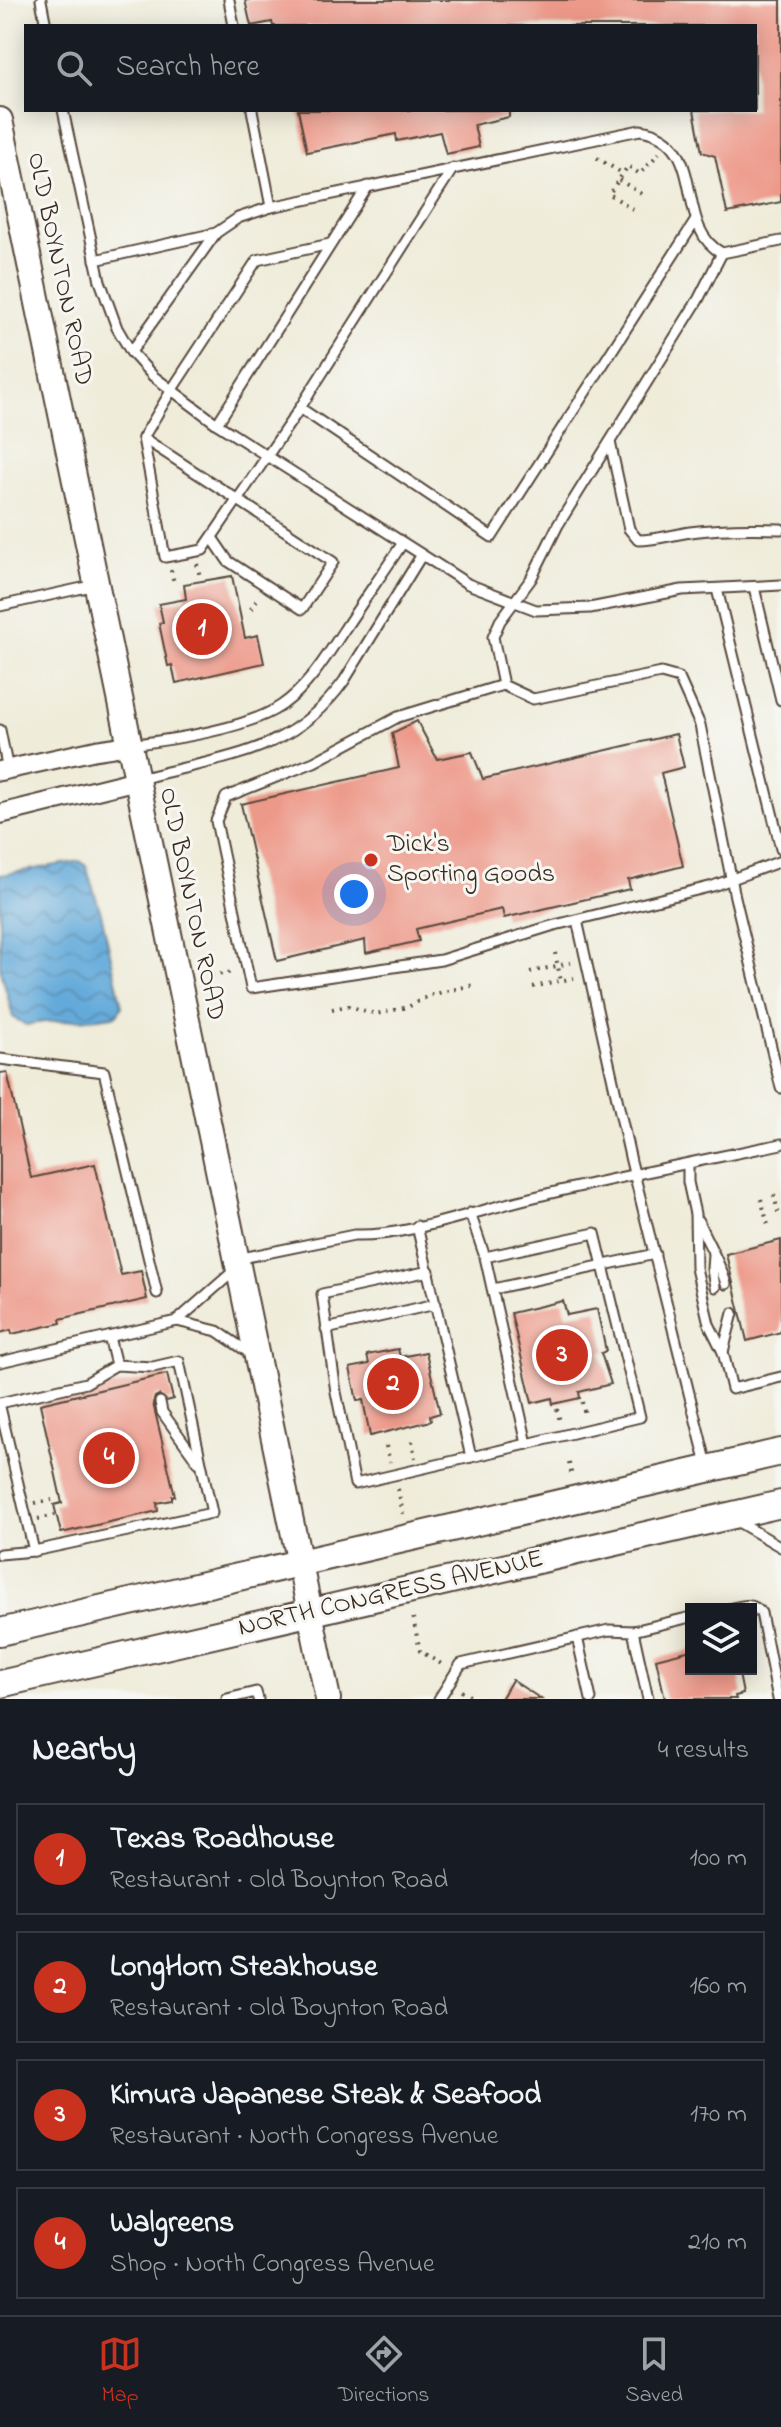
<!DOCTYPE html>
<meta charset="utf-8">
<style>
:root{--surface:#171b24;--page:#20242c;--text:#f1f3f6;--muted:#9ea1a6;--line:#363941;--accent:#c8321e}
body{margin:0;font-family:"Indie Flower",sans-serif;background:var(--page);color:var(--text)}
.controls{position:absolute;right:24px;bottom:24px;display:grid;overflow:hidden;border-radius:0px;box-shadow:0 4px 20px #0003}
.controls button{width:72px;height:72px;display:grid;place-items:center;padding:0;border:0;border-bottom:2px solid var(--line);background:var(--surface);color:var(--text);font:40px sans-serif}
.you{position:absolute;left:354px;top:894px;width:28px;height:28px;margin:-20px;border:6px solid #fff;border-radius:50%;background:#1a73e8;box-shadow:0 0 0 12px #1a73e833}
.badge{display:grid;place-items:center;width:52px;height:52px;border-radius:50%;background:var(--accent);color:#fff;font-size:26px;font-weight:700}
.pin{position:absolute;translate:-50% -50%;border:4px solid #fff;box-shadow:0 2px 8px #0006}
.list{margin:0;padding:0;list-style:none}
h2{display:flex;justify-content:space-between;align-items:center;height:104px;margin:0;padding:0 32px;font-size:34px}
h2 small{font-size:26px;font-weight:400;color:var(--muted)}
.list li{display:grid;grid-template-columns:52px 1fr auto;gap:24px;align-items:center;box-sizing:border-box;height:112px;margin:0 16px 16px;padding:0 16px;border:2px solid var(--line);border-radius:0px}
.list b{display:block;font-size:30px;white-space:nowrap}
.list p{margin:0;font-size:26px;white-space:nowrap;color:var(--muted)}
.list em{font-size:26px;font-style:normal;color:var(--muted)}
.icon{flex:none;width:44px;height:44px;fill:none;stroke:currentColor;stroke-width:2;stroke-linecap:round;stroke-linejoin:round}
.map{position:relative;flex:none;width:781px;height:1699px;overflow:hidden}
.search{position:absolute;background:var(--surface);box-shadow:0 4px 20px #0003;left:24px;right:24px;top:24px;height:88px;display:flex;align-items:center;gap:20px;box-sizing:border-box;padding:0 28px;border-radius:0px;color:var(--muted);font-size:30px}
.sheet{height:616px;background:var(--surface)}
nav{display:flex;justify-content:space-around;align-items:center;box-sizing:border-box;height:112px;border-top:2px solid var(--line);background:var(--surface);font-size:22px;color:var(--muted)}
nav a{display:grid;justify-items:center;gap:4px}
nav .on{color:var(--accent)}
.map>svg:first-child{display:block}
.water{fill:url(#water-waves);stroke:#506a7c;stroke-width:2}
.building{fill:#ed9989}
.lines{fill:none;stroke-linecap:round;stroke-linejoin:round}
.service-casing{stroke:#56473a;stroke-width:13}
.minor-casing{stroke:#56473a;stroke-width:22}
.tertiary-casing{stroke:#56473a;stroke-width:28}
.secondary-casing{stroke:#56473a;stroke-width:30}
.path{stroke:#56473a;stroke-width:4;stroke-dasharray:2 6;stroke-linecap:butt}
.service{stroke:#fff;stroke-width:9}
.minor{stroke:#fff;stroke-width:18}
.tertiary{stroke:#fff;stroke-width:24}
.secondary{stroke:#fff;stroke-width:26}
.poi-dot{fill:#c8321e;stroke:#f6f6f2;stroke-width:3}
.labels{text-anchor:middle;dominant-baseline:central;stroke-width:6;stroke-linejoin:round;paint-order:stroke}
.street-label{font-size:26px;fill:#3b2a1e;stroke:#f6f6f2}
.poi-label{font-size:26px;fill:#3b2a1e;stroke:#f6f6f2;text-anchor:start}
</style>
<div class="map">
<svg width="781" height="1699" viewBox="0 0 781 1699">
<defs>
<pattern id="water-waves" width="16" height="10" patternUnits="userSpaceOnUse" patternTransform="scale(2)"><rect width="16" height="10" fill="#64aada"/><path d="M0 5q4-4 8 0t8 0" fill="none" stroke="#548bb0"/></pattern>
</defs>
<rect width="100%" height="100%" fill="#f6f6f2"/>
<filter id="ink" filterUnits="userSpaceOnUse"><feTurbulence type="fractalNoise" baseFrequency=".0125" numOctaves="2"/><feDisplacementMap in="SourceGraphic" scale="16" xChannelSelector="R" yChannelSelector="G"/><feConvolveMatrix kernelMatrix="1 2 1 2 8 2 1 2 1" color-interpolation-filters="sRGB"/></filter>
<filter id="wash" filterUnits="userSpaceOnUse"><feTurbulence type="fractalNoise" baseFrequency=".006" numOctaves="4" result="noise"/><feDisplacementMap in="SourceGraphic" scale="32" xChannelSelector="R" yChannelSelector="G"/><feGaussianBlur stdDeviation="1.8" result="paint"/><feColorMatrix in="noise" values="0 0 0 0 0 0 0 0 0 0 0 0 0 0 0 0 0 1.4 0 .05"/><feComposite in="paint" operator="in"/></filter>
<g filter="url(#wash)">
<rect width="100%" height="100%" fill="#efecda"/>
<path class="water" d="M80,861L86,866L101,913L122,1006L117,1015C87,1022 56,1018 26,1025L13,1017L0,967V875Z"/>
<g id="blocks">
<g class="building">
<polygon points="245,0 781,0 781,202 727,213 715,156 702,152 694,110 755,110 755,26 273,26 272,22 251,26"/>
<polygon points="298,110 509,110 509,117 474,125 479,147 446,154 440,132 397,141 396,134 307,152"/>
<polygon points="232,576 245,638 258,635 264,663 176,683 172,665 168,666 159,623 163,622 159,604 186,599 184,584"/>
<polygon points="417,721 437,759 472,752 483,779 676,734 684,767 661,773 683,866 628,880 630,889 504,918 502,909 416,929 419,941 393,947 366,953 365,940 277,961 241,804 399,768 392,733"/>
<polygon points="7,1072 31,1178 95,1164 121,1275 141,1271 147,1299 60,1319 61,1323 12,1334 11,1330 0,1333 0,1073"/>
<polygon points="781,1240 781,1332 747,1341 726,1254"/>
<polygon points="563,1301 567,1315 597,1309 606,1351 601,1353 611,1384 579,1392 580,1398 553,1404 552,1398 532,1403 511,1313"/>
<polygon points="398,1349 400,1357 426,1352 440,1413 430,1416 431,1421 370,1436 363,1400 357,1401 350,1368 369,1364 367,1355"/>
<polygon points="167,1374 173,1399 167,1401 159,1395 155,1397 153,1403 175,1496 172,1496 172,1500 157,1503 158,1511 61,1533 54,1505 62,1503 40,1404"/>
<polygon points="691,1650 691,1669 738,1669 743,1694 735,1696 736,1699 665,1699 656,1659"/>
<polygon points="512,1680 541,1699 501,1699"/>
</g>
</g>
</g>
<g filter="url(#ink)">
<use href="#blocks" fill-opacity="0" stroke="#56473a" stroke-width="2"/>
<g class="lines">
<g class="service-casing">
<g id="service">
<polyline points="41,0 46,26"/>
<polyline points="229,0 234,26"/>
<polyline points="63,110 100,281 117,328 131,352 153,376 217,424 468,584 536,610 590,608 682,590 781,585"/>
<path d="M252,110L271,207L640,130C710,140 672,227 722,253L781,241"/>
<polyline points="453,168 300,408 492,537 696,220"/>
<polyline points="722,253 698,300 558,525 531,579 500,621 493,637 503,685 533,699 661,673 679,678 700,725 735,897 781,1088"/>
<polyline points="95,260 216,233"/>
<polyline points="131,352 216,233 238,218 271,207"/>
<polyline points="300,408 203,550 165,557 143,438 171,391 257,260 330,244"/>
<polyline points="217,424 368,186"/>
<polyline points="143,438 333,562 302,609 228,561 213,539"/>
<path d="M610,442L629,529L638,540C656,540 672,535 690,532C720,528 751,528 781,529"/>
<polyline points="754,587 781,700"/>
<polyline points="717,589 781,849"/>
<polyline points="0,606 96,585"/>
<polyline points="503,685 398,717 314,762 226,797 216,821 251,988 441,960 551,926 713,886 781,861"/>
<polyline points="0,730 8,770"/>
<path d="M129,745C171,740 248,729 282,705C309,686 326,657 344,630C363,601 383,573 402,544"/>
<path d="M140,779C222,756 290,756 344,681L421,556"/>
<polyline points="577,920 631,1161 707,1465"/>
<polyline points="0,1059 104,1072 157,1293"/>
<polyline points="688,1164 688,1182 695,1214 696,1268 709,1324 723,1352 732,1389 781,1377"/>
<polyline points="470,1213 485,1257 527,1444 640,1417 595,1233 485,1257"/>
<path d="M698,1221C707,1242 720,1262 726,1284"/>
<polyline points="417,1226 471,1457 355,1484 336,1392 322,1294 429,1271"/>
<polyline points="713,1254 712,1269 715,1287"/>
<path d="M237,1259L354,1235C404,1237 473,1212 522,1200C608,1179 695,1162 781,1144"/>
<polyline points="493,1289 655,1254"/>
<polyline points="177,1321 235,1270"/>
<polyline points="326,1329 436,1304"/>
<polyline points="109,1337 116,1365"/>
<polyline points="723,1352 733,1313"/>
<polyline points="0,1362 177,1321 217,1331 251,1354"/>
<polyline points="160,1402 162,1412 198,1462"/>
<polyline points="0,1403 86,1383 116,1365 153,1367 179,1361 212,1513 34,1551"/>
<polyline points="0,1407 34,1551 0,1554"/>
<polyline points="471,1457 527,1444"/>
<polyline points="735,1520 781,1547"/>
<path d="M728,1609C741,1606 752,1601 761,1613L778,1699"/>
<polyline points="633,1631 648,1699"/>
<polyline points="577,1637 591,1699"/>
<polyline points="227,1699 256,1692 258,1699"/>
<polyline points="439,1699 461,1664 609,1630 633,1631 691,1617"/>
</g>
</g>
<g class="minor-casing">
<g id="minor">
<polyline points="0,771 96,750 129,745"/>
<polyline points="0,814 137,780"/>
</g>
</g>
<g class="tertiary-casing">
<polyline id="tertiary" points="0,120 328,1699"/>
</g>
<g class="secondary-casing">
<g id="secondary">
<polyline points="0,1632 781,1452"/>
<polyline points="0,1684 781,1504"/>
</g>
</g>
<g class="path">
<polyline points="597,158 622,173"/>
<polyline points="619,180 642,194"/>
<polyline points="633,209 609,194 628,166 640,174 659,153"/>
<polyline points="197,564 200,577"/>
<polyline points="171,570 174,583"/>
<polyline points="251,609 258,598"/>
<polyline points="555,953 561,981"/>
<polyline points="530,972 574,962"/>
<polyline points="212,976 232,972"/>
<polyline points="533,987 578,977"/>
<polyline points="332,1009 348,1006 376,1014 408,1007 430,995 474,985"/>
<polyline points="774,1195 779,1216"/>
<polyline points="761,1199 768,1225"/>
<polyline points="582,1402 585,1415"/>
<polyline points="557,1409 560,1422"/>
<polyline points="412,1441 415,1458"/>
<polyline points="386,1446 390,1462"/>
<polyline points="569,1463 572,1476"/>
<polyline points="398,1489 403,1514"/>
<polyline points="35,1503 52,1500"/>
<polyline points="38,1519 55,1515"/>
<polyline points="413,1618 420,1651 443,1665"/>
<polyline points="461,1691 473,1698"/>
</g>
<use href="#service" class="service"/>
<use href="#minor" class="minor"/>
<use href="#tertiary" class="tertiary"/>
<use href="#secondary" class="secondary"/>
</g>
</g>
<circle class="poi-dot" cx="371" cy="860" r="8"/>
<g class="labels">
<g class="street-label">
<text transform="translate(59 269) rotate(78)">OLD BOYNTON ROAD</text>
<text transform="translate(191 904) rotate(78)">OLD BOYNTON ROAD</text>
<text transform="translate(391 1594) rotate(-13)">NORTH CONGRESS AVENUE</text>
</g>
<g class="poi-label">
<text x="387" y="845">Dick's<tspan x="387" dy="30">Sporting Goods</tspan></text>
</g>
</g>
</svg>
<div class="controls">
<button><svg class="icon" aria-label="layers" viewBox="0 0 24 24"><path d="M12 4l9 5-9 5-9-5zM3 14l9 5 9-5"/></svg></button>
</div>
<div class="you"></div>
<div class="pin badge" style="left:202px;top:629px">1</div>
<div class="pin badge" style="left:393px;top:1384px">2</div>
<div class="pin badge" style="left:562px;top:1355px">3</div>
<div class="pin badge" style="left:109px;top:1458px">4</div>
<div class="search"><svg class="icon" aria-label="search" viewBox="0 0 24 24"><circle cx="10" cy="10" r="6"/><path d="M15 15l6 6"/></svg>Search here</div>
</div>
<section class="sheet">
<h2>Nearby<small>4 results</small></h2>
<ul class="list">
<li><span class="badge">1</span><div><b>Texas Roadhouse</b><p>Restaurant · Old Boynton Road</p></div><em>100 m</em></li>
<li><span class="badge">2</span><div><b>LongHorn Steakhouse</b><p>Restaurant · Old Boynton Road</p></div><em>160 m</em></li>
<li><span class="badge">3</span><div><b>Kimura Japanese Steak &amp; Seafood</b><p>Restaurant · North Congress Avenue</p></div><em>170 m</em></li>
<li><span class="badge">4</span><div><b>Walgreens</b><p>Shop · North Congress Avenue</p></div><em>210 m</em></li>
</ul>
</section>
<nav>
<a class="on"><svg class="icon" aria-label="map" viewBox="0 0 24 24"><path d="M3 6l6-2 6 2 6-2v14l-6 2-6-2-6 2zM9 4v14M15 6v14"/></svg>Map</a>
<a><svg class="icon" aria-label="directions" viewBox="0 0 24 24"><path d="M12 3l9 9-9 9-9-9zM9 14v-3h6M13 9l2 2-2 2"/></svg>Directions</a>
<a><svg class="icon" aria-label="saved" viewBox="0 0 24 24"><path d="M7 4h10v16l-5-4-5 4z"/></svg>Saved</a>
</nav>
